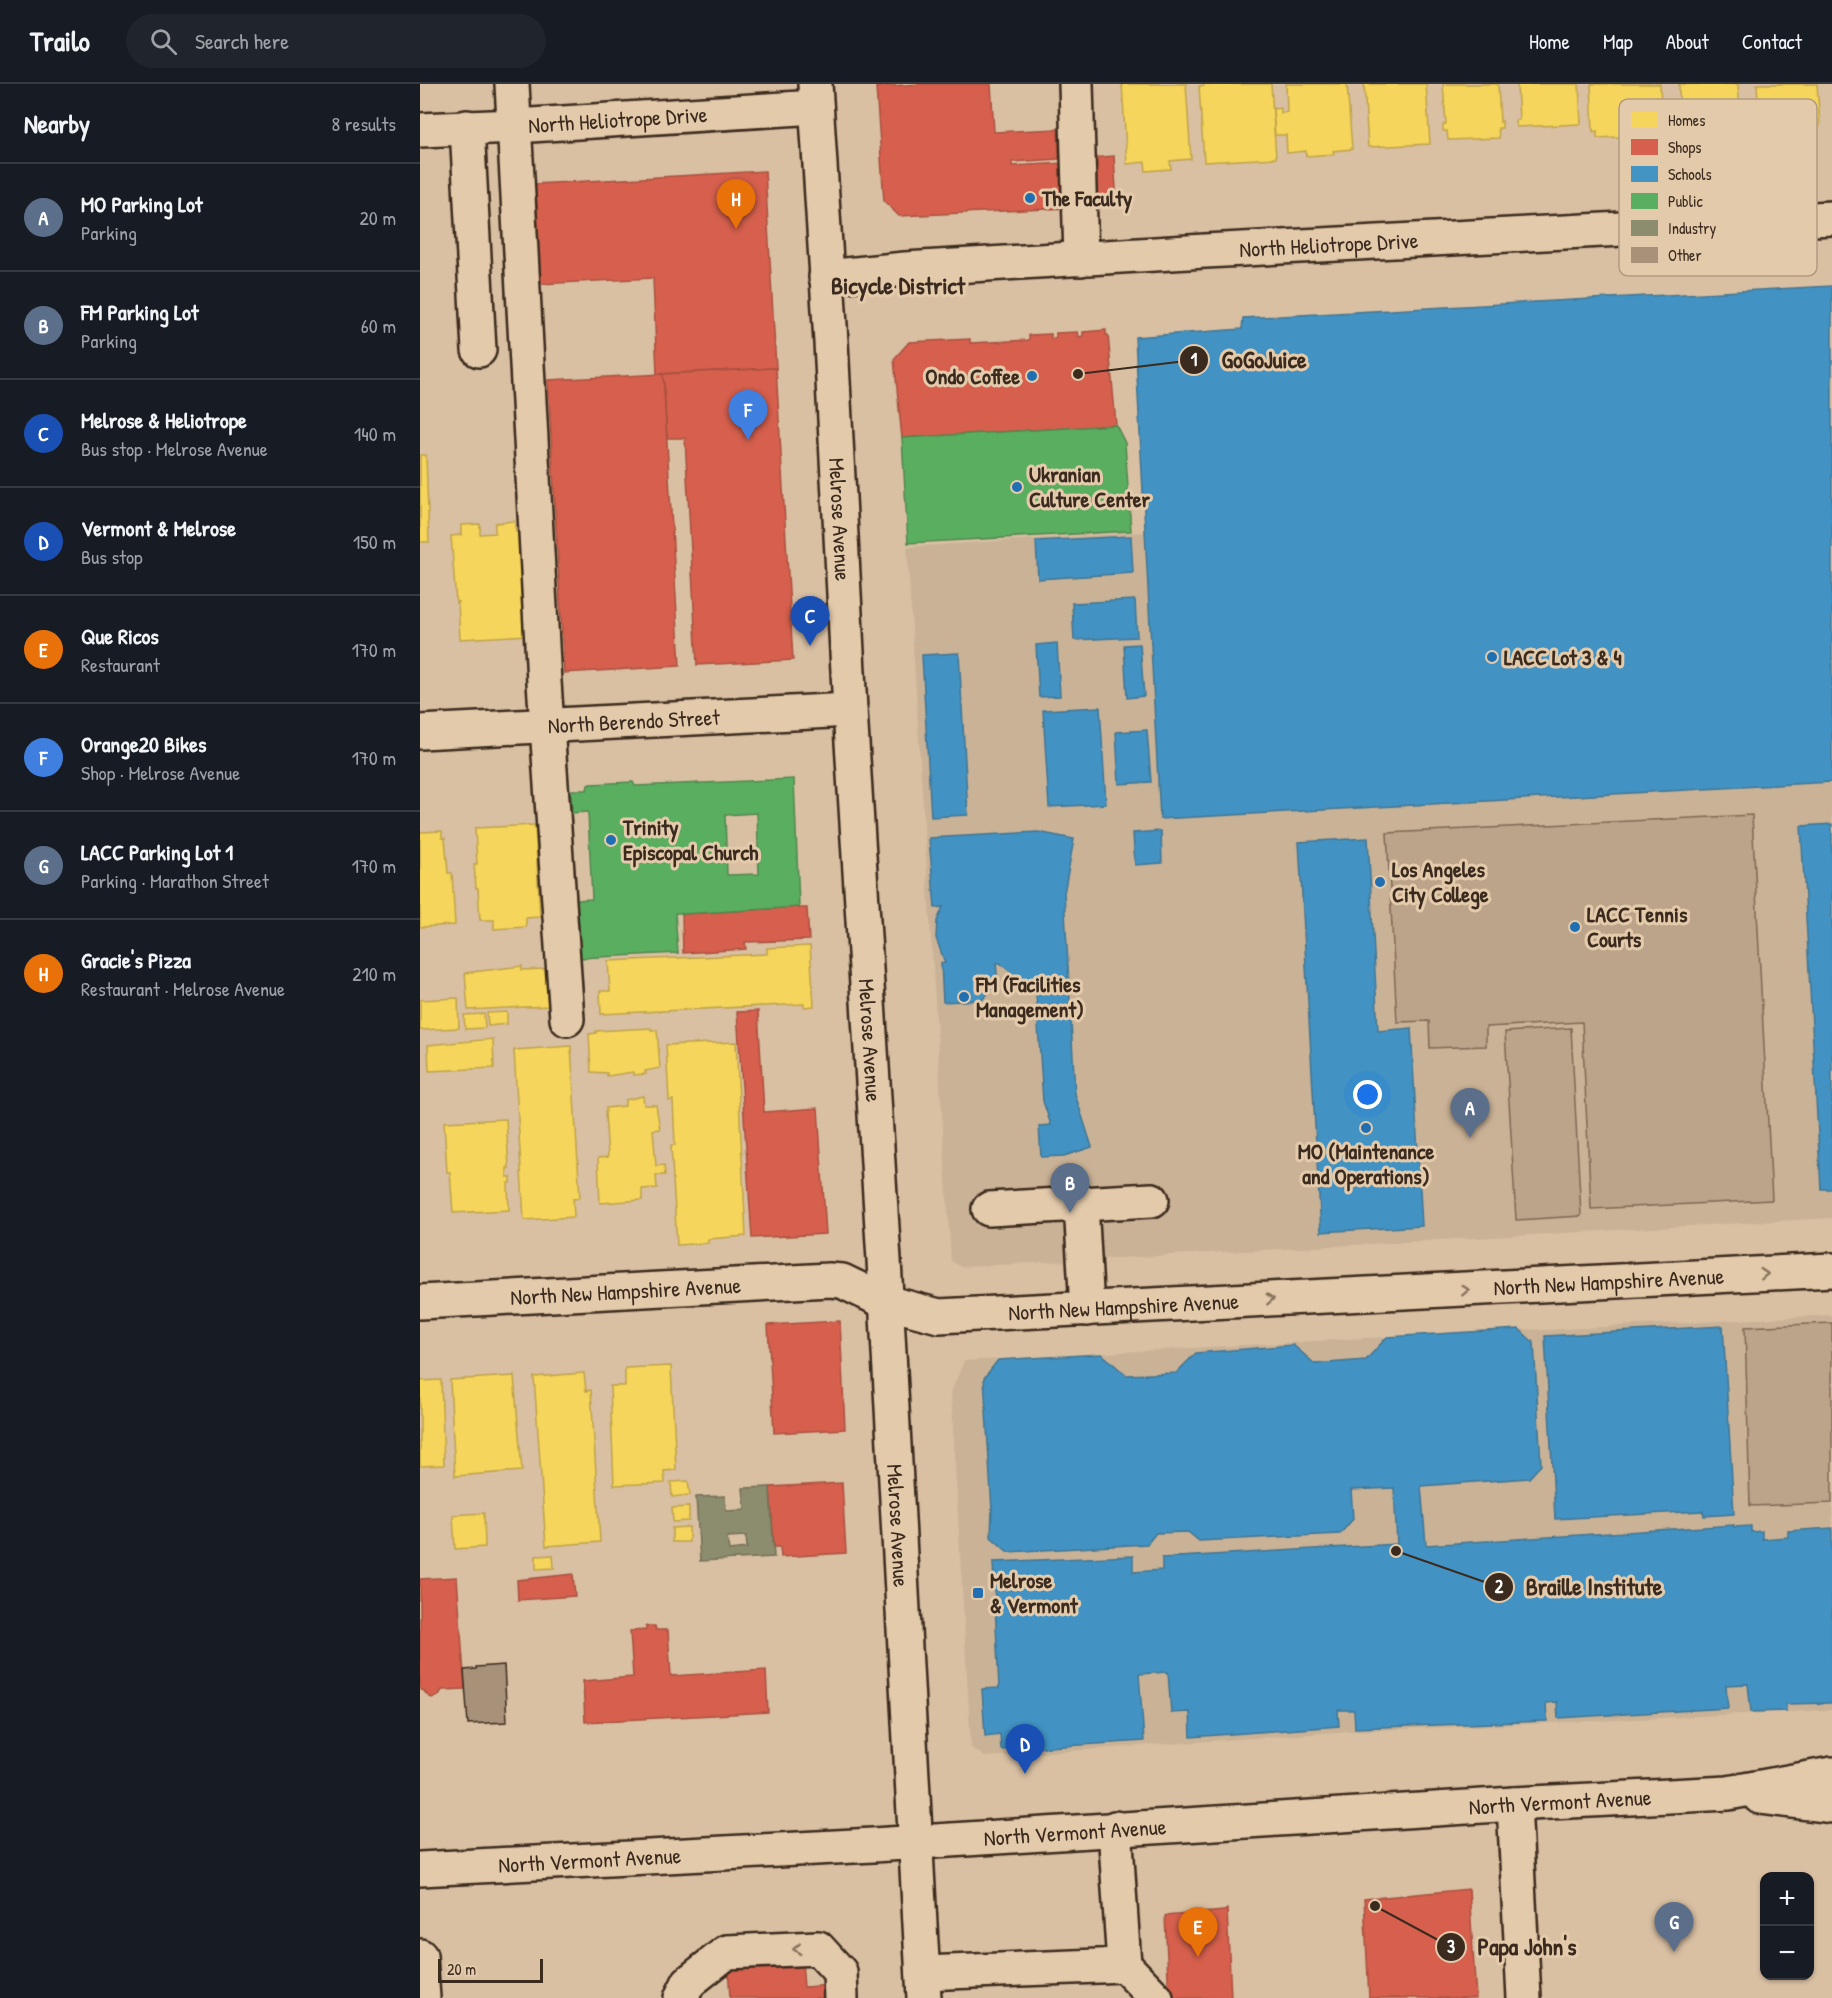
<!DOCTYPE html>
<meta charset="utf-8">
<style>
:root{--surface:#171b24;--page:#20242c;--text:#f1f3f6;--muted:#9ea1a6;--line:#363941;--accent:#1f6fb2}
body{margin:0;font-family:"Patrick Hand",sans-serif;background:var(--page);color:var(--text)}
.controls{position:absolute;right:18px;bottom:18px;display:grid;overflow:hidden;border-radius:12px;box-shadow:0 2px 4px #0004}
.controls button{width:54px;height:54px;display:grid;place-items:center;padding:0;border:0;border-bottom:2px solid var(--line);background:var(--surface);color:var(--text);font:30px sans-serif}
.scale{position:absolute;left:18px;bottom:15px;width:105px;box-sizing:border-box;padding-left:6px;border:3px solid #3b2a1e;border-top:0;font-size:16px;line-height:21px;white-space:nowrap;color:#3b2a1e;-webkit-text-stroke:4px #e3caab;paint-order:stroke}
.you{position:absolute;left:948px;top:1011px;width:21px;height:21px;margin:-15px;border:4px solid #fff;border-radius:50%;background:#1a73e8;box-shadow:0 0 0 9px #1a73e833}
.badge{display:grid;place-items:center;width:39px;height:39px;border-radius:50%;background:var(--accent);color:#fff;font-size:20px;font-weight:700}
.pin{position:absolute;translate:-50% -50px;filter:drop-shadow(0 2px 3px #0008)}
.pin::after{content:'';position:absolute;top:32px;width:21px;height:18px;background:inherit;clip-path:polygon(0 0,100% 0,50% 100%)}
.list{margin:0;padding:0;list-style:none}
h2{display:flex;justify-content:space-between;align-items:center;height:78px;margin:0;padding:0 24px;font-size:26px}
h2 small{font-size:20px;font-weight:400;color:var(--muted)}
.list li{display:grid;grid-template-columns:39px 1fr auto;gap:18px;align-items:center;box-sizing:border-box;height:108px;padding:0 24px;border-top:2px solid var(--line)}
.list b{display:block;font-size:22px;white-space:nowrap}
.list p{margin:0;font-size:20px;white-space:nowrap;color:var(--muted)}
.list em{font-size:20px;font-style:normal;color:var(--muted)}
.icon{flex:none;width:33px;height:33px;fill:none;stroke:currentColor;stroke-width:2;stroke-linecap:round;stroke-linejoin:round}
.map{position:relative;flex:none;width:1412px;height:1914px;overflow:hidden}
header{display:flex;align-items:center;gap:36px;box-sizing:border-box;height:84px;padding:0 30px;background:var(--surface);border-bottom:2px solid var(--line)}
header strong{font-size:28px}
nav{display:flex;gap:33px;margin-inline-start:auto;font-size:21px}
.search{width:420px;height:54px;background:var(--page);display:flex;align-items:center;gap:15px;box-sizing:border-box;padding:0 21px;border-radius:33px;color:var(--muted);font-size:22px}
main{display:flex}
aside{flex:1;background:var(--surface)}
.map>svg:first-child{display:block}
.built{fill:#cab296}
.green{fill:#bca48a;stroke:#7c6754;stroke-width:1.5}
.homes{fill:#f6d55c;stroke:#bea249;stroke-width:1.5}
.shops{fill:#d6604d;stroke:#a8503f;stroke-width:1.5}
.schools{fill:#4393c3;stroke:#417492;stroke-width:1.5}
.public{fill:#5aae61;stroke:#51864d;stroke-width:1.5;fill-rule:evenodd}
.industry{fill:#8c8c6e;stroke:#746f56;stroke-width:1.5;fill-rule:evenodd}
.building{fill:#a79179;stroke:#3b2a1e;stroke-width:1.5}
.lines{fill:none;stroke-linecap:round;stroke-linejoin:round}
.minor-casing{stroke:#3b2a1e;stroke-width:38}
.major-casing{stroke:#3b2a1e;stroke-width:38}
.minor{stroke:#e3caab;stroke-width:33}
.major{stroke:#e3caab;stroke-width:33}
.oneway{stroke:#87725d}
.poi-dot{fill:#1f6fb2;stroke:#e3caab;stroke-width:2}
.labels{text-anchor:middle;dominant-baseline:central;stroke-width:6;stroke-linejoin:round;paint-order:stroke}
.street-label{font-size:22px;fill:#3b2a1e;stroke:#e3caab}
.poi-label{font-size:22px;font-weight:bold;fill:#3b2a1e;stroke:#e3caab;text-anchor:start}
.neighbourhood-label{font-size:24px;font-weight:bold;fill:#3b2a1e;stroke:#e3caab}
.key{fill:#e3caab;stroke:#b19a81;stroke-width:1.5}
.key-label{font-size:16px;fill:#3b2a1e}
.leader{fill:none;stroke:#3b2a1e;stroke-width:2}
.callout-dot{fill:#3b2a1e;stroke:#e3caab;stroke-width:2}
.mark-label{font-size:18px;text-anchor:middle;font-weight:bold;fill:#fff}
.callout-label{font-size:24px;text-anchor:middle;font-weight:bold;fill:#3b2a1e;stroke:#e3caab;stroke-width:6;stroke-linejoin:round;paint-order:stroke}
</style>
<header>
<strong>Trailo</strong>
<div class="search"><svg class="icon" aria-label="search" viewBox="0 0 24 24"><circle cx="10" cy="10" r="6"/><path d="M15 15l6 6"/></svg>Search here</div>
<nav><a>Home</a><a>Map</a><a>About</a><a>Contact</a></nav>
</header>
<main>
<aside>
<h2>Nearby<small>8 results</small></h2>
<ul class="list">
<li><span class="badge" style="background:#5c6f8a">A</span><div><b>MO Parking Lot</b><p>Parking</p></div><em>20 m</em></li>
<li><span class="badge" style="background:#5c6f8a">B</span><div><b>FM Parking Lot</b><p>Parking</p></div><em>60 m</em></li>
<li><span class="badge" style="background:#1a4fb4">C</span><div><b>Melrose &amp; Heliotrope</b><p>Bus stop · Melrose Avenue</p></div><em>140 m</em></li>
<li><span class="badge" style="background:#1a4fb4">D</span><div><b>Vermont &amp; Melrose</b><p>Bus stop</p></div><em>150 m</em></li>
<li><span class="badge" style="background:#e8710a">E</span><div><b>Que Ricos</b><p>Restaurant</p></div><em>170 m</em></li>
<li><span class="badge" style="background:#3f7fe0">F</span><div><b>Orange20 Bikes</b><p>Shop · Melrose Avenue</p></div><em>170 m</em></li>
<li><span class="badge" style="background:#5c6f8a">G</span><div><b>LACC Parking Lot 1</b><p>Parking · Marathon Street</p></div><em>170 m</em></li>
<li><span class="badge" style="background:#e8710a">H</span><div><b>Gracie's Pizza</b><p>Restaurant · Melrose Avenue</p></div><em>210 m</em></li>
</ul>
</aside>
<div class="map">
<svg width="1412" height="1914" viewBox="0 0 1412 1914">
<rect width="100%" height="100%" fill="#d9c0a3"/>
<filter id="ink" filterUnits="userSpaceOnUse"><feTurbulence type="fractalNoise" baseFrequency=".0167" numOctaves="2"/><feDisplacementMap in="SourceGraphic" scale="12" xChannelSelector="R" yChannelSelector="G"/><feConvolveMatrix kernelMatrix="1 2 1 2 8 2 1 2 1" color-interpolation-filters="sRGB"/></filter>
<g filter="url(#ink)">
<g class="built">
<polygon points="1412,202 1412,1134 541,1183 531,1177 487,463 725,448 715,253 821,245 823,234"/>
<polygon points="1412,1231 1412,1626 1132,1639 932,1647 565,1673 551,1664 531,1308 544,1277 1103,1245 1125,1246"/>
</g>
<g class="green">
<polygon points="1332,731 1352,1116 1171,1125 1162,938 1066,943 1066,962 1010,964 1009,937 977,938 967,749"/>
<polygon points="1151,944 1161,1132 1096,1136 1085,948"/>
<polygon points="1412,1239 1412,1419 1330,1422 1325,1243"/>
</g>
<g class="homes">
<polygon points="702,0 766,0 771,75 750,77 751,85 726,87 725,78 707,80"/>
<polygon points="784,0 851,0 856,74 784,78 779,2 784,2"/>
<polygon points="866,0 927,0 932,65 913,67 914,70 886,72 886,67 867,69 866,51 855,51 853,25 861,24 861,29 867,28"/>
<polygon points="944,0 1006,0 1010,60 948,63"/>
<polygon points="1023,0 1078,0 1080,38 1082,37 1082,44 1078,44 1079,54 1028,56 1027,47 1023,47 1023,41 1026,40"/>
<polygon points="1097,0 1159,0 1161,40 1096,43 1095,36 1099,36"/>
<polygon points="1171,0 1240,0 1242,51 1177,54 1177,47 1173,48"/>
<polygon points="1259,0 1318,0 1321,41 1260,44"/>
<polygon points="1337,0 1397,0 1400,42 1361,46 1361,49 1340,51"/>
<polygon points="0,371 6,371 9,458 0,458"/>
<polygon points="94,437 96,448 105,447 109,551 40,555 38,518 36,519 31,452 41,451 41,441 60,440 60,450 75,449 75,439"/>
<polygon points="115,741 120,833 106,834 106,843 74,845 74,836 60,836 58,804 56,804 54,780 57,780 55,744"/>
<polygon points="22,747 22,754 25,754 28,789 32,789 35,841 0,843 0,748"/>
<polygon points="390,862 394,922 384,923 384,920 181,930 180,907 190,907 188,877 347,870 347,864"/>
<polygon points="102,882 102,886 125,885 128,922 48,926 45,889"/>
<polygon points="38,914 39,944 0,946 0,916"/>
<polygon points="87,928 87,940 68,942 67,929"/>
<polygon points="64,930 65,944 45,945 44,931"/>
<polygon points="231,944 231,946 237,946 240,984 225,987 226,990 213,991 213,988 187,992 187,989 171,988 169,950 176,949 176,947"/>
<polygon points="73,955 74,984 9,987 8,961"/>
<polygon points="316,958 326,1152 288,1155 288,1159 257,1161 251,1061 255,1061 253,1016 249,1017 246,961"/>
<polygon points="151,962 160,1114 153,1115 154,1133 104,1136 94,966"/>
<polygon points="223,1012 224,1021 236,1021 240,1045 233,1046 236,1082 244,1081 245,1091 236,1091 237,1104 222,1105 222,1116 180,1119 178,1074 188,1073 185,1028 186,1028 186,1024 205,1022 205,1016"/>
<polygon points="86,1035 89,1084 87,1084 87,1093 91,1093 91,1099 88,1099 89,1126 33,1129 30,1088 27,1088 24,1038"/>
<polygon points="251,1282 256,1386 244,1387 245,1399 194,1401 190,1302 205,1302 205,1284"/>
<polygon points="164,1289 166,1307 171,1306 180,1458 126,1462 114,1293"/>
<polygon points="94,1292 102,1387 35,1392 30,1296"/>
<polygon points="21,1296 24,1381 0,1382 0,1297"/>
<polygon points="268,1397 270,1411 252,1413 251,1398"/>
<polygon points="269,1423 269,1437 253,1438 252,1424"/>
<polygon points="64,1429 65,1463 35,1465 33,1431"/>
<polygon points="269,1443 269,1458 252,1458 252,1444"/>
<polygon points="133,1471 134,1484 116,1485 116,1472"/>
</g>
<g class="shops">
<polygon points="500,0 571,0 574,48 638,45 639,75 592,78 592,82 645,79 647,124 479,132 464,117 456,3"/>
<polygon points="694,72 697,122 674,123 671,74"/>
<polygon points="345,87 356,284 237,290 233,194 120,200 115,100"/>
<polygon points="686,246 686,251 688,251 696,341 482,354 474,275 489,258 550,255 550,259 609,256 609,251 631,250 631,255 636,254 636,249 658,248 659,253 663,252 663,248"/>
<polygon points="356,284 373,576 277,581 265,354 247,354 243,290"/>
<polygon points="243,290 260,582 144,589 128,296"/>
<polygon points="379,823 379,824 387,824 389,856 325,858 326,865 263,869 262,830"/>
<polygon points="338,927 344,1028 398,1024 406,1150 332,1154 317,928"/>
<polygon points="420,1237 425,1345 354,1349 348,1241"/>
<polygon points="422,1399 426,1469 361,1473 360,1463 354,1463 350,1403"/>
<polygon points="153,1490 155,1512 98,1516 97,1496"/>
<polygon points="37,1493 45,1605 22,1606 19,1611 12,1614 8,1612 3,1606 0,1606 0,1495"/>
<polygon points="226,1542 235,1542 236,1546 248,1546 251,1592 346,1586 348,1628 165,1638 163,1597 213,1593 210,1547 226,1546"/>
<polygon points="1049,1805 1056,1914 949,1914 944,1815"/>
<polygon points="807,1825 811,1914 749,1914 745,1832 804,1827"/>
<polygon points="382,1878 384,1903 411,1901 411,1914 310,1914 308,1882"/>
</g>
<g class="schools">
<polygon points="1412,202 1412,698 740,735 715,253 822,245 823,234"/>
<polygon points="711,452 713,489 618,495 616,457"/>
<polygon points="715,516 717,553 654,556 652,519"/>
<polygon points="637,559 640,612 619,613 616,561"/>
<polygon points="720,560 724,612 707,614 704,561"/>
<polygon points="539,569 548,731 511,733 502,571"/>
<polygon points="680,623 686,720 629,723 623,626"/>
<polygon points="727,646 731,698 699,700 696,648"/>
<polygon points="1412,740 1412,1105 1401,1105 1381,742"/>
<polygon points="741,747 742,779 715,781 713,749"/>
<polygon points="618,748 654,755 644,809 655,1010 672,1063 644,1072 621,1073 619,1042 631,1041 623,1017 616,910 580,879 576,879 578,899 562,916 523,918 521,879 525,879 516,854 517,837 523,823 515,824 509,754"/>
<polygon points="948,754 958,947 991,944 1002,1142 901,1148 879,758"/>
<polygon points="1303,1242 1314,1430 1284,1432 1283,1427 1135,1435 1125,1252"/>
<polygon points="1099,1245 1114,1259 1121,1381 1109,1394 1001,1402 1006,1461 1314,1441 1314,1443 1331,1442 1331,1448 1342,1447 1342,1455 1368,1453 1368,1447 1412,1444 1412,1619 1366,1620 1366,1627 1331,1628 1328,1600 1306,1601 1308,1624 1138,1634 1137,1618 1126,1619 1127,1637 935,1644 934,1626 918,1626 919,1642 771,1653 770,1628 751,1629 748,1588 719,1590 724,1657 581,1666 580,1650 565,1652 562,1605 579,1604 573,1478 713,1472 713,1488 742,1486 742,1474 977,1460 974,1404 931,1406 933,1435 920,1450 779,1457 768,1448 736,1449 727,1460 588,1468 571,1453 572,1426 564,1294 578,1276 682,1270 706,1291 756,1289 776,1269 873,1261 895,1280 946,1276 967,1253"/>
</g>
<g class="public">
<polygon points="696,341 705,359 711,447 488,459 482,354"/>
<path d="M374,695L379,823L262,830V829H255L258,869L160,874L157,816L172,815L168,728L152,729L151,706H167L168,701L170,700L213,698L215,702ZM337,729L339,790L307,791L305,731Z"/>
</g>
<path class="industry" d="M350,1403L354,1473L280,1477L276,1413L305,1412L306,1427L325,1426L323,1404ZM326,1452L327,1464L309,1466L307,1453Z"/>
<polygon class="building" points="84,1581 87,1638 48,1640 44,1586 56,1585 56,1583"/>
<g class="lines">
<g class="minor-casing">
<g id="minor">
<polyline points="92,0 124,598 147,935"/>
<polyline points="656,0 661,175"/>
<polyline points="47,43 59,266"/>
<path id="s1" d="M0,46L95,42L396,23"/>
<path id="s2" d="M406,193L485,185L785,167L1412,134"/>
<path id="s3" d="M0,648L430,626"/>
<polyline points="661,1120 667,1225"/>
<polyline points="569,1125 732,1116"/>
<path id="s4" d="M0,1218L409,1196L422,1197L466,1218L519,1232L1412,1186"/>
<polyline points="1094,1720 1104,1914"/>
<polyline points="0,1872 3,1914"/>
<polyline points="704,1881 736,1914"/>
<polyline points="503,1889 704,1881 695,1744"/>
<polyline points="261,1914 269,1898 307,1868 398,1864 420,1888 421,1914"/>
</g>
</g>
<g class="major-casing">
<g id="major">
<path id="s5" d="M395,0L411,258L430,626L464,1176L504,1914"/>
<polyline points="1340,1713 1412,1722"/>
<path id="s6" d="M0,1785L453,1761L1094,1720L1308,1709L1412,1690"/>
</g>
</g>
<use href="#minor" class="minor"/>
<use href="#major" class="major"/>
</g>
<defs><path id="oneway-chevron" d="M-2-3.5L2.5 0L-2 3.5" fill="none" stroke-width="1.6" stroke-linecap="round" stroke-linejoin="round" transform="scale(1.5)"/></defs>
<g class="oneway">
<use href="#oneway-chevron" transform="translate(1344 1190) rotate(-3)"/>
<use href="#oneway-chevron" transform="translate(1045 1206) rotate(-3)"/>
<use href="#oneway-chevron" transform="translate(850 1215) rotate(-3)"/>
<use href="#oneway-chevron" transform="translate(377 1865) rotate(177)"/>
</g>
</g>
<g class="poi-dot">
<circle cx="610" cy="114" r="6"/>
<circle cx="612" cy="292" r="6"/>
<circle cx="597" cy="403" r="6"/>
<circle cx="1072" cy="573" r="6"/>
<circle cx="191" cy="756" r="6"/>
<circle cx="960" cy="798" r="6"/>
<circle cx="1155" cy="843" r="6"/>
<circle cx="544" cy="913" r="6"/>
<circle cx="946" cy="1044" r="6"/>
<rect x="552" y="1503" width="12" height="12" rx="3"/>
</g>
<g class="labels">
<g class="street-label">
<text stroke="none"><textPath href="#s1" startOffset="198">North Heliotrope Drive</textPath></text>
<text stroke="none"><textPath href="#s2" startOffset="504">North Heliotrope Drive</textPath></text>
<text stroke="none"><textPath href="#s5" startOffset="436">Melrose Avenue</textPath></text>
<text stroke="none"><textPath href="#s3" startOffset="214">North Berendo Street</textPath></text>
<text stroke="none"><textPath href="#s5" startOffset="958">Melrose Avenue</textPath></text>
<text stroke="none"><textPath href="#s4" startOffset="1197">North New Hampshire Avenue</textPath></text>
<text stroke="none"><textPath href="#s4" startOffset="206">North New Hampshire Avenue</textPath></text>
<text stroke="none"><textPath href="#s4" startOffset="711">North New Hampshire Avenue</textPath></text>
<text stroke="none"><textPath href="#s5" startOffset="1444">Melrose Avenue</textPath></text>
<text stroke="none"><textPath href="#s6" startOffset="1142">North Vermont Avenue</textPath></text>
<text stroke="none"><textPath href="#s6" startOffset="656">North Vermont Avenue</textPath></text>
<text stroke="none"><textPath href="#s6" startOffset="170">North Vermont Avenue</textPath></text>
</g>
<g class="poi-label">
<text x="622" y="114">The Faculty</text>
<text x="600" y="292" text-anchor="end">Ondo Coffee</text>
<text x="609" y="390">Ukranian<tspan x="609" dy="25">Culture Center</tspan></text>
<text x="1084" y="573">LACC Lot 3 &amp; 4</text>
<text x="203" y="743">Trinity<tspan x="203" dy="25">Episcopal Church</tspan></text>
<text x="972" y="785">Los Angeles<tspan x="972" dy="25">City College</tspan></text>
<text x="1167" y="830">LACC Tennis<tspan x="1167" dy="25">Courts</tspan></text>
<text x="556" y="900">FM (Facilities<tspan x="556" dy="25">Management)</tspan></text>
<text x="946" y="1067" text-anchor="middle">MO (Maintenance<tspan x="946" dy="25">and Operations)</tspan></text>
<text x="570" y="1496">Melrose<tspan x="570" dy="25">&amp; Vermont</tspan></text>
</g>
<g class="neighbourhood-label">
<text x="478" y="201">Bicycle District</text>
</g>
</g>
<rect x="1199" y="15" width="198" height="177" rx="9" class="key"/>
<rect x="1211" y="28" width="27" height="16" fill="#f6d55c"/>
<rect x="1211" y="55" width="27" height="16" fill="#d6604d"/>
<rect x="1211" y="82" width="27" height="16" fill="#4393c3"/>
<rect x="1211" y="109" width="27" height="16" fill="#5aae61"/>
<rect x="1211" y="136" width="27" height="16" fill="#8c8c6e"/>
<rect x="1211" y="163" width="27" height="16" fill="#a79179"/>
<g class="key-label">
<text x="1248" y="42">Homes</text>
<text x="1248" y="69">Shops</text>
<text x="1248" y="96">Schools</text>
<text x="1248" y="123">Public</text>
<text x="1248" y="150">Industry</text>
<text x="1248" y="177">Other</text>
</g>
<path class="leader" d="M658 290L774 276M976 1467L1079 1503M955 1822L1031 1863"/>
<g class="callout-dot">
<circle cx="658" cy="290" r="6"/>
<circle cx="976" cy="1467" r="6"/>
<circle cx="955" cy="1822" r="6"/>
<circle cx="774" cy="276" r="15"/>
<circle cx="1079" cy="1503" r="15"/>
<circle cx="1031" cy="1863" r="15"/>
</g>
<g class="mark-label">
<text x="774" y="282">1</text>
<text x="1079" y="1509">2</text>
<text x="1031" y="1869">3</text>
</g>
<g class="callout-label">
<text x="844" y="284">GoGoJuice</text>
<text x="1174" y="1511">Braille Institute</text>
<text x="1107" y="1871">Papa John's</text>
</g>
</svg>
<div class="controls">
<button>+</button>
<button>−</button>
</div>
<div class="scale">20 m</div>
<div class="you"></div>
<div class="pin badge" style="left:1050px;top:1054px;background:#5c6f8a">A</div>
<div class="pin badge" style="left:650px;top:1129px;background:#5c6f8a">B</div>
<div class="pin badge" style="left:390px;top:562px;background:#1a4fb4">C</div>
<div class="pin badge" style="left:605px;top:1690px;background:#1a4fb4">D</div>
<div class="pin badge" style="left:778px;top:1873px;background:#e8710a">E</div>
<div class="pin badge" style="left:328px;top:356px;background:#3f7fe0">F</div>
<div class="pin badge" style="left:1254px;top:1868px;background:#5c6f8a">G</div>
<div class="pin badge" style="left:316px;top:145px;background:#e8710a">H</div>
</div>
</main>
